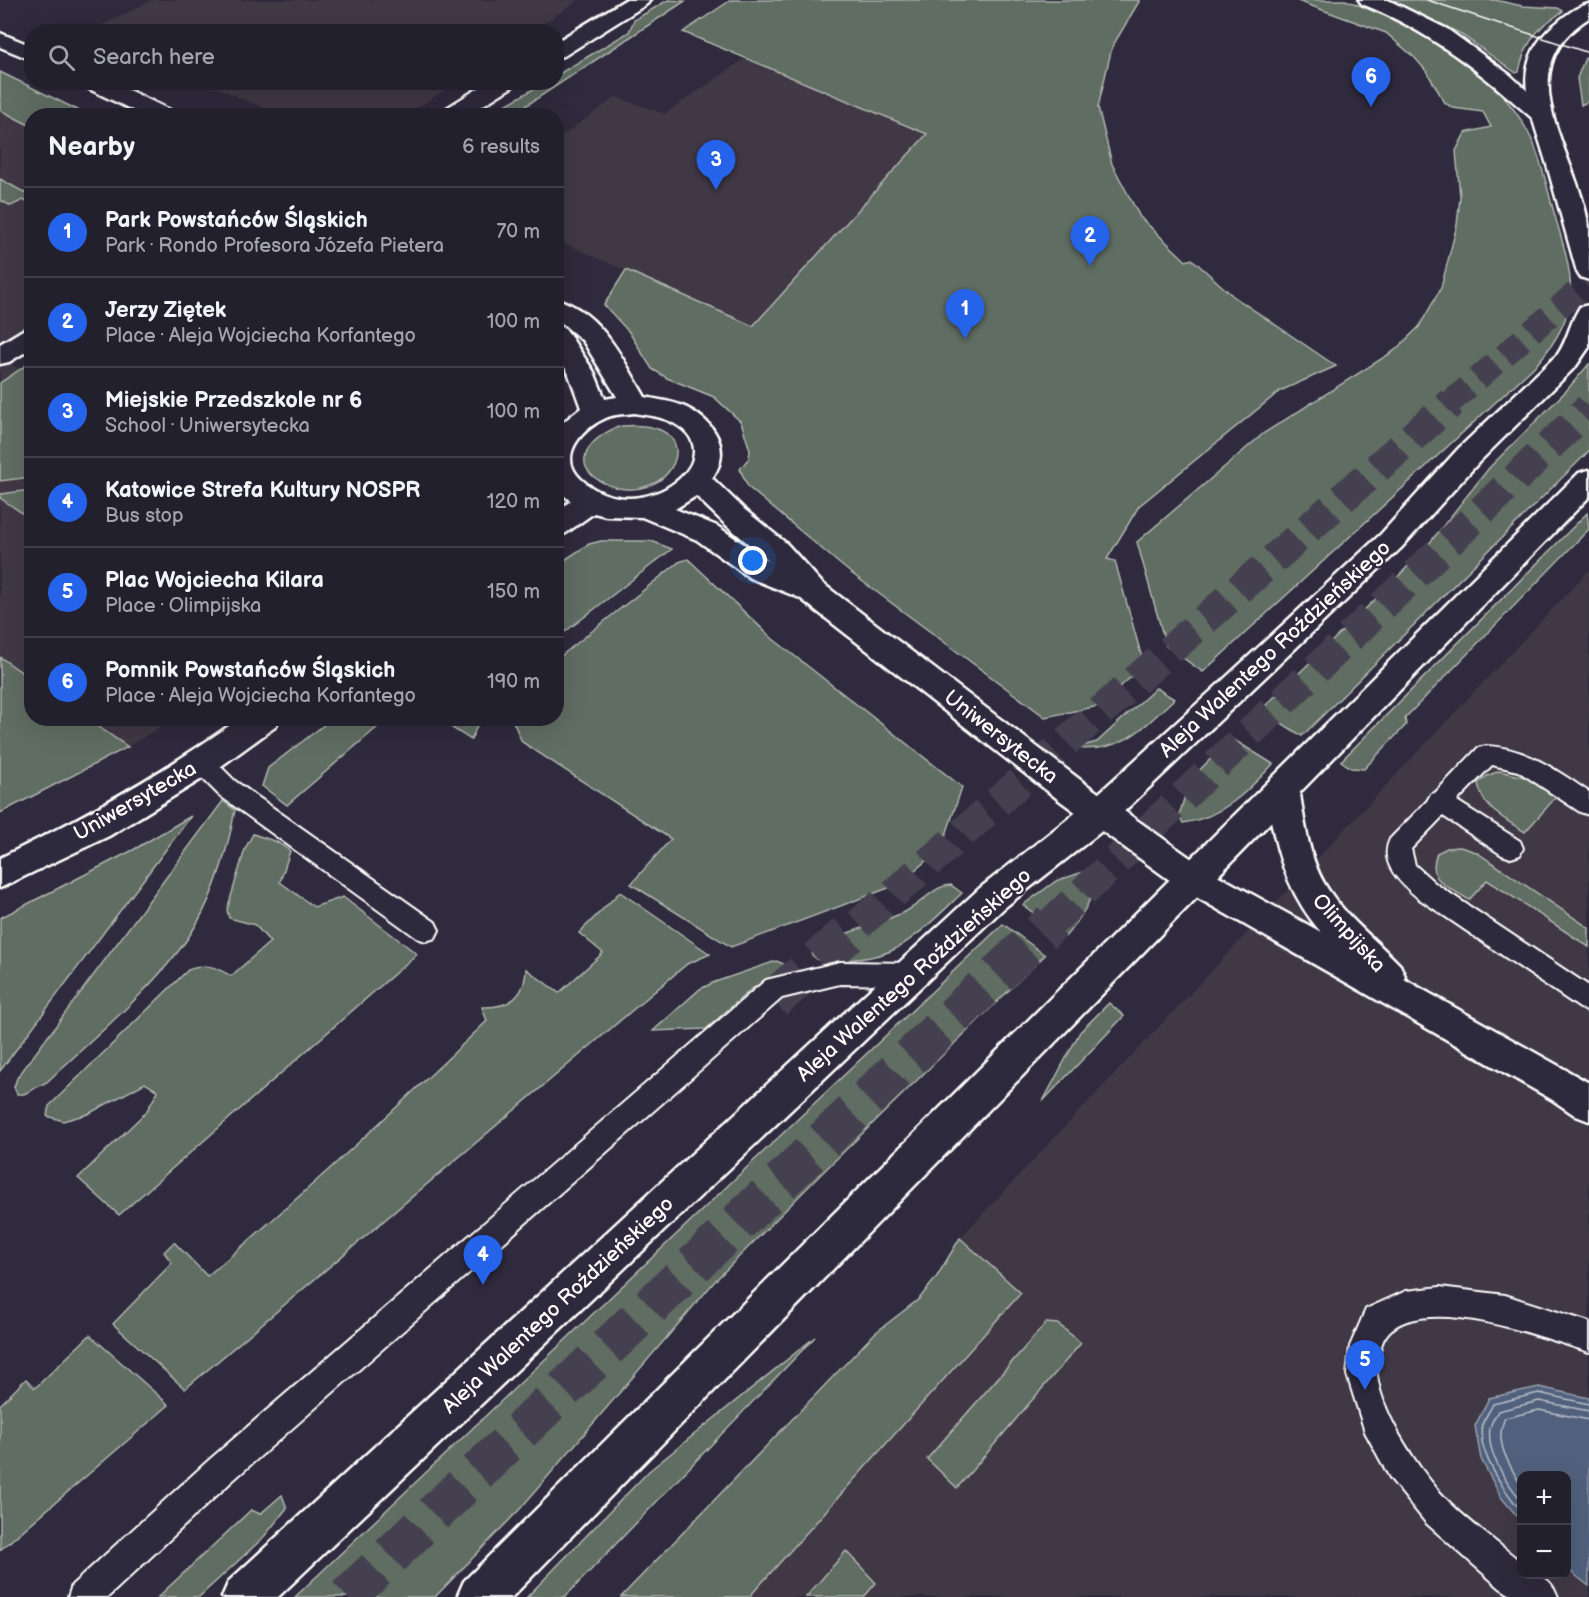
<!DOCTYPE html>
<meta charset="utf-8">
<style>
:root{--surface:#23202e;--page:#2b2836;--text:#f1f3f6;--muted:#a3a3aa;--line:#403e4a;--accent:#2563eb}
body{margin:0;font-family:"Balsamiq Sans",sans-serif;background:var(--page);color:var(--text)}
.controls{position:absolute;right:18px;bottom:18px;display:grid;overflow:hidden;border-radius:12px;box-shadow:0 6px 24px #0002}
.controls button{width:54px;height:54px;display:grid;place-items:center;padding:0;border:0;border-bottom:2px solid var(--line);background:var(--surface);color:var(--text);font:30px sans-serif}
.you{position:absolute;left:753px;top:561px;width:21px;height:21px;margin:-15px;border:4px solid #fff;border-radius:50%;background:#1a73e8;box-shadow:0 0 0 9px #1a73e833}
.badge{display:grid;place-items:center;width:39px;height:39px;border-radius:50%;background:var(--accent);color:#fff;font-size:20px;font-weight:700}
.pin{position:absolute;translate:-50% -50px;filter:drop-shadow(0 2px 3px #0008)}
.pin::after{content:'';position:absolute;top:32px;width:21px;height:18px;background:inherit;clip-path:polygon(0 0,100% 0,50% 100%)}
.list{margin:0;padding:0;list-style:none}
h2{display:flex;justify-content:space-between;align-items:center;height:78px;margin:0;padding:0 24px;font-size:26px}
h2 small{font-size:20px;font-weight:400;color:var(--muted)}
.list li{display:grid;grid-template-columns:39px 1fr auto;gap:18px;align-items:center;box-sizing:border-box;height:90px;padding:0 24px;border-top:2px solid var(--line)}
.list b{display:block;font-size:22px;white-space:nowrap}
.list p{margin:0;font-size:20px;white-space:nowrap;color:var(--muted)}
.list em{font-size:20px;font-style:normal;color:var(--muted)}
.icon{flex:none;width:33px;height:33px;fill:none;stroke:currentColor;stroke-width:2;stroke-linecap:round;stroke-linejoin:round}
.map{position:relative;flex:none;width:1589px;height:1597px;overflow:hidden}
.search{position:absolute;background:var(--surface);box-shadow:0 6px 24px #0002;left:24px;top:24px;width:540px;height:66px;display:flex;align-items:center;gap:15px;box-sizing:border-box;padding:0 21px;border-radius:24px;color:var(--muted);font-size:22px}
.panel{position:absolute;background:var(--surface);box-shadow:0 6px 24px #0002;left:24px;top:108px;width:540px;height:618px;border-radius:24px}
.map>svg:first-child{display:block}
.built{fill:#403845;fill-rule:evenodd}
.green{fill:#616d62;stroke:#b0b6b0;stroke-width:1.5}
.water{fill:#51607b;stroke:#97a0b0;stroke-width:1.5}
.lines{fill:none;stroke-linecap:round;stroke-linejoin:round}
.shore{stroke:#b9bfca;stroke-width:1.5}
.primary-tunnel-far2{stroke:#443f50;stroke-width:24;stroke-dasharray:24 12;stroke-linecap:butt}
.primary-tunnel-far1{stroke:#443f50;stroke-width:31;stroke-dasharray:31 15;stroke-linecap:butt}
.primary-tunnel{stroke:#443f50;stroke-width:40;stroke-dasharray:40 20;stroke-linecap:butt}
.service-casing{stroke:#fff;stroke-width:4}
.minor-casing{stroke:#fff;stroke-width:5}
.tertiary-casing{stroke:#fff;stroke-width:5}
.secondary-casing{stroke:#fff;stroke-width:5}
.service{fill:#2f2a3d;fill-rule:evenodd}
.minor{fill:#2f2a3d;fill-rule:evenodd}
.tertiary{fill:#2f2a3d;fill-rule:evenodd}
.secondary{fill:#2f2a3d;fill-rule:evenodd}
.tram{stroke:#fff;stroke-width:1.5}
.labels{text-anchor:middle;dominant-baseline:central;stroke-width:4.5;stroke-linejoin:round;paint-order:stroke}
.street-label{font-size:21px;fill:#fff;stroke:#2f2a3d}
</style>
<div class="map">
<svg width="1589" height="1597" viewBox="0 0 1589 1597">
<rect width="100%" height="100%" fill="#2f2a3d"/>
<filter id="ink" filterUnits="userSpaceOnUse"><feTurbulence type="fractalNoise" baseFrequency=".0167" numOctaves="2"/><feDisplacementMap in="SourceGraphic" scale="12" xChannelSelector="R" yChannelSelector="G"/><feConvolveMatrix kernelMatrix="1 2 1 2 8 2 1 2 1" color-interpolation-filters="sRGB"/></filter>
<g filter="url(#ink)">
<g class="built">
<polygon points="152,0 579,0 532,31 97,32 93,30"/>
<polygon points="744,59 928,133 753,327 557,240 556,140 616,97 665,114"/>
<polygon points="0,72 88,115 32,116 31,345 6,361 31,377 32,718 174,719 100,763 0,813"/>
<polygon points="207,83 455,83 405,116 279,115"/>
<path d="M1589,570V1597H621L875,1333L919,1299L936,1278L960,1238ZM1522,1476H1566V1574H1522Z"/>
</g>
<g class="green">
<polygon points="668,0 685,1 512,115 488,115 544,83 556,82 557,75 629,32 634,20"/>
<polygon points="731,0 1140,0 1112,47 1098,107 1112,164 1140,217 1186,261 1192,259 1233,296 1336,366 1280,391 1139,506 1107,559 1115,561 1144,665 1099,706 1045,717 847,570 748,487 740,469 749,458 750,450 741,422 714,397 667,378 652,369 629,332 604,305 626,270 753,326 927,134 683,32"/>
<path d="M1295,0C1311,0 1330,0 1345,0C1355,3 1365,8 1375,12C1437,35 1505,80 1533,142C1543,166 1548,192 1555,216C1574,280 1583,310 1537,364L1203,672L1166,646L1137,542L1264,433L1394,351L1419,327L1441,288L1457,225L1460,197L1456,151L1465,133L1491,127L1483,112L1453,108L1445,103L1427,72L1415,58L1386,33Z"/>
<path d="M1391,0H1495L1522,6L1558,8L1563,11C1557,16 1550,20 1544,25C1530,38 1522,54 1519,72L1516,73L1459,33Z"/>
<polygon points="1585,58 1589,59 1589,101 1581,105 1577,78"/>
<polygon points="0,72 88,115 32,116 31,126 0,110"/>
<polygon points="0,179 29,195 31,193 31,204 23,200 11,206 0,200"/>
<polygon points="31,362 31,477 0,481 0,383"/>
<polygon points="1589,364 1589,451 1302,736 1261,710 1391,584 1428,545 1489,468 1566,391"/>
<path d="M622,426C719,417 669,516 602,482C565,463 595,433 622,426Z"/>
<polygon points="31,490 31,519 0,498 1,494"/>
<polygon points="1587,513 1589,529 1405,718 1406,725 1364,769 1351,768 1341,761"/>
<polygon points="601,541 651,541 672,549 557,638 557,565 589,544"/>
<polygon points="688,559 773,639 962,787 942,847 899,884 731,947 631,884 671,839 522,742 512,719 556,718 557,659 679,562"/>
<polygon points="0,657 31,679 32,718 87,719 128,747 0,813"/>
<path d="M1156,688L1174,699C1143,728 1121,754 1074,748L1097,742Z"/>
<polygon points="333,718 387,719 287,805 262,786 268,768"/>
<polygon points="438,719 480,719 471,740"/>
<path d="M1231,738L1273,764C1248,791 1222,818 1183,823L1179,816L1189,781Z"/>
<path d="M1499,771L1528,778L1557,796L1525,832C1505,819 1482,809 1478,783L1487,776Z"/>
<path d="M223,801L235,810C227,853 213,901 188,938C153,989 92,1039 47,1082L24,1094H17L14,1087L17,1078Z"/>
<polygon points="191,816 0,1071 0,918 133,850"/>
<path d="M253,834L277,842L290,851L280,882L314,907L343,897L417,954L119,1215L78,1178L146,1112L158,1091L145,1083L88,1114L63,1121L47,1116L49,1106L188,970C207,963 214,966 231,976L270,942L255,925L229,918L227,910L245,849Z"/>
<path d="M1460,847L1476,852L1589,928V947L1487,880L1469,900C1448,886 1426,882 1437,853L1447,848Z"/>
<path d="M1092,869L1097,870V875C1092,901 1082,917 1065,937L1023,905L1056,881Z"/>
<path d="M951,885L962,893C942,912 921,934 897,948C875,960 843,961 818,960L812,955L813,948C843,931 878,926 908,910C924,902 933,886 951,885Z"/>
<path d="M620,892L710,954L687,964L185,1389L113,1324L172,1263L164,1252L174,1242L207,1276C304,1195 396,1109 487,1021L482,1007C509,1008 525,997 526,969L559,993L603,953L579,933Z"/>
<polygon points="1003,924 1045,955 821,1174 715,1281 520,1509 435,1597 295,1597"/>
<polygon points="776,961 784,964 785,969 750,990 706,1029 653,1031 700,989 715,982"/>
<polygon points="1109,1003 1124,1016 1043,1101 1080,1032"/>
<polygon points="960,1238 1021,1293 749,1597 621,1597 875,1333 919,1299 936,1278"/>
<polygon points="1046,1323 1058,1324 1081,1343 957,1488 927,1459"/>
<polygon points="90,1335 169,1405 0,1550 0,1405 26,1379 35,1388"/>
<polygon points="815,1337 565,1597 527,1597 649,1471"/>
<polygon points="282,1495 287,1508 263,1538 199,1597 158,1597 251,1510 260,1514"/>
<polygon points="846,1551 876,1583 864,1597 806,1597"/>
</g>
<polygon class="water" points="1539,1387 1589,1398 1589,1586 1567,1569 1566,1476 1522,1476 1521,1521 1501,1497 1481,1459 1475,1426 1489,1398"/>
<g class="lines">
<g class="shore">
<path d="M1522,1487C1510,1465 1493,1443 1505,1418L1539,1410L1589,1420"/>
<path d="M1522,1501C1507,1483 1486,1453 1490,1428C1491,1422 1495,1417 1498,1411L1539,1401L1589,1411"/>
<path d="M1522,1512C1506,1493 1476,1451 1482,1425C1484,1418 1490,1411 1493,1404L1539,1393L1589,1404"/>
</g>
<polyline class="primary-tunnel-far2" points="1450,403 1589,281"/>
<g class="primary-tunnel-far1">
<polyline points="859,924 1452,402"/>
<polyline points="1050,924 1589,408"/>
</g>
<g class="primary-tunnel">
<polyline points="773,1000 861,922"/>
<polyline points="347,1597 1052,922"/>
</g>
<g class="service-casing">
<g id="service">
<path d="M1486,746C1526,747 1557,771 1589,792V815L1580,812L1518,771L1492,765L1457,801L1520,841L1523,848L1520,855L1511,858L1502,855L1443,816L1411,849L1415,865L1436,884L1589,986V1012L1580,1008L1418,898C1401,884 1378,863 1390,839L1427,801L1431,794L1435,793L1478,748Z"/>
<polygon points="202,754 210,756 235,781 435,922 439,930 435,938 426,941 417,938 219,795 194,770 190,763 194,756"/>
<polygon points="840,962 913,963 922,966 926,974 922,982 913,985 840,984 782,998 231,1482 108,1597 68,1597 72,1585 209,1460 766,980"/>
<path d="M1440,1287L1505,1295L1589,1322V1352C1542,1337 1456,1305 1407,1321C1389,1327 1381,1338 1379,1357C1378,1363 1377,1370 1377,1375C1382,1416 1420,1472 1448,1501C1470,1523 1497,1542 1522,1563V1574C1541,1574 1551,1578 1558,1597H1514L1500,1588L1426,1523L1390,1478L1365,1432L1347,1375L1350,1346L1366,1309L1406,1291Z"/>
</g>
</g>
<g class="minor-casing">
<g id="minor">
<polygon points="625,0 650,0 647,4 564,56 556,57 556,42"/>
<polygon points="0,33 32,46 32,60 0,47"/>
<polygon points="82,82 112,82 172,111 175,116 145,116 85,87"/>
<polygon points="488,82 515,82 512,87 466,116 439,116 442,111"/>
<path d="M556,299C601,311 624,361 645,397C658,400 673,401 685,407C714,421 733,449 712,478L745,510L787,544L822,583L1083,782L1206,869L1321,932C1292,899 1277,858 1270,814C1268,801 1265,791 1271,779L1283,775L1295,779L1299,788C1304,819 1308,855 1324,883C1343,915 1374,938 1400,965L1405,976L1404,979L1589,1083V1121L1576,1116L1551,1099L1182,889L1059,800L800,598L750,578L697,540L642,517L606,516L594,513L566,533L556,536V511L571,501L556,489V428L581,408L568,372L556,355V326L565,328L594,372L605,399L617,397L583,341L556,318ZM635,413C645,415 657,416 667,420C743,452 641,535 581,479C556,456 583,427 608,417C616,414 626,414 635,413ZM696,496L725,524L770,562L717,526L675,509Z"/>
<polygon points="32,328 32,348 9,362 0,364 0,344 23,330"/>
<path d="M240,718H280L275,727L213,772L109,836L0,888V858C84,817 164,773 240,718Z"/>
</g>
</g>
<g class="tertiary-casing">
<path id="tertiary" d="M1359,0H1388L1447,29L1510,75L1552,114L1549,119L1541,121L1533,119C1481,72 1428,30 1362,4Z"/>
</g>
<g class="secondary-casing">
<g id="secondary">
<path d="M1589,4V18C1503,72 1580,156 1589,229C1589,245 1589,263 1589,280L1580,277L1577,272C1567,236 1557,201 1547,165C1533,114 1505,67 1554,25C1565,16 1575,7 1589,4Z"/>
<path d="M1589,305V347L1576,366L1479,462L1401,548L1112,823L1004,908L278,1597H222L229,1581L980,888L1088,803L1221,682L1381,534L1459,448L1558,354C1568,339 1570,322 1580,307Z"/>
<polygon points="1589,470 1589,497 512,1597 457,1597 464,1581 1579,473"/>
</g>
</g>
<use href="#service" class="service"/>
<use href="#minor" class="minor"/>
<use href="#tertiary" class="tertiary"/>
<use href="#secondary" class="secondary"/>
<polyline class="tram" points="1427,0 1589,53"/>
</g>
</g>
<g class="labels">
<g class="street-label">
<text transform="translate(1275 649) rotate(-43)">Aleja Walentego Roździeńskiego</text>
<text transform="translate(1001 737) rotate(38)">Uniwersytecka</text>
<text transform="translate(135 801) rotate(-30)">Uniwersytecka</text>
<text transform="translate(1349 933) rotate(48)">Olimpijska</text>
<text transform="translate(914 975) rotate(-42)">Aleja Walentego Roździeńskiego</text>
<text transform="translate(558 1305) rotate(-43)">Aleja Walentego Roździeńskiego</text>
</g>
</g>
</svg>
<div class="controls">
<button>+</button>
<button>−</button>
</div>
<div class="you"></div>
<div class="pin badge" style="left:965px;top:339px">1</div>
<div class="pin badge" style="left:1090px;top:266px">2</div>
<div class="pin badge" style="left:716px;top:190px">3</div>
<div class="pin badge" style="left:483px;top:1285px">4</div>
<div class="pin badge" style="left:1365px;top:1390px">5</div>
<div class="pin badge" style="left:1371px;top:107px">6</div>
<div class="search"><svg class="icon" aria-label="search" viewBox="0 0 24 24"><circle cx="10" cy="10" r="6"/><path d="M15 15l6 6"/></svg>Search here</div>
<section class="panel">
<h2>Nearby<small>6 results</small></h2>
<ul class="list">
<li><span class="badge">1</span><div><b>Park Powstańców Śląskich</b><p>Park · Rondo Profesora Józefa Pietera</p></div><em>70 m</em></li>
<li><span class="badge">2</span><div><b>Jerzy Ziętek</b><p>Place · Aleja Wojciecha Korfantego</p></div><em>100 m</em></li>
<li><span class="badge">3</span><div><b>Miejskie Przedszkole nr 6</b><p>School · Uniwersytecka</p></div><em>100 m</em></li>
<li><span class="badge">4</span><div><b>Katowice Strefa Kultury NOSPR</b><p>Bus stop</p></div><em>120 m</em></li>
<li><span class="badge">5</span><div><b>Plac Wojciecha Kilara</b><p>Place · Olimpijska</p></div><em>150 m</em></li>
<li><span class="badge">6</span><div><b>Pomnik Powstańców Śląskich</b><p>Place · Aleja Wojciecha Korfantego</p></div><em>190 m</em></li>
</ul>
</section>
</div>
